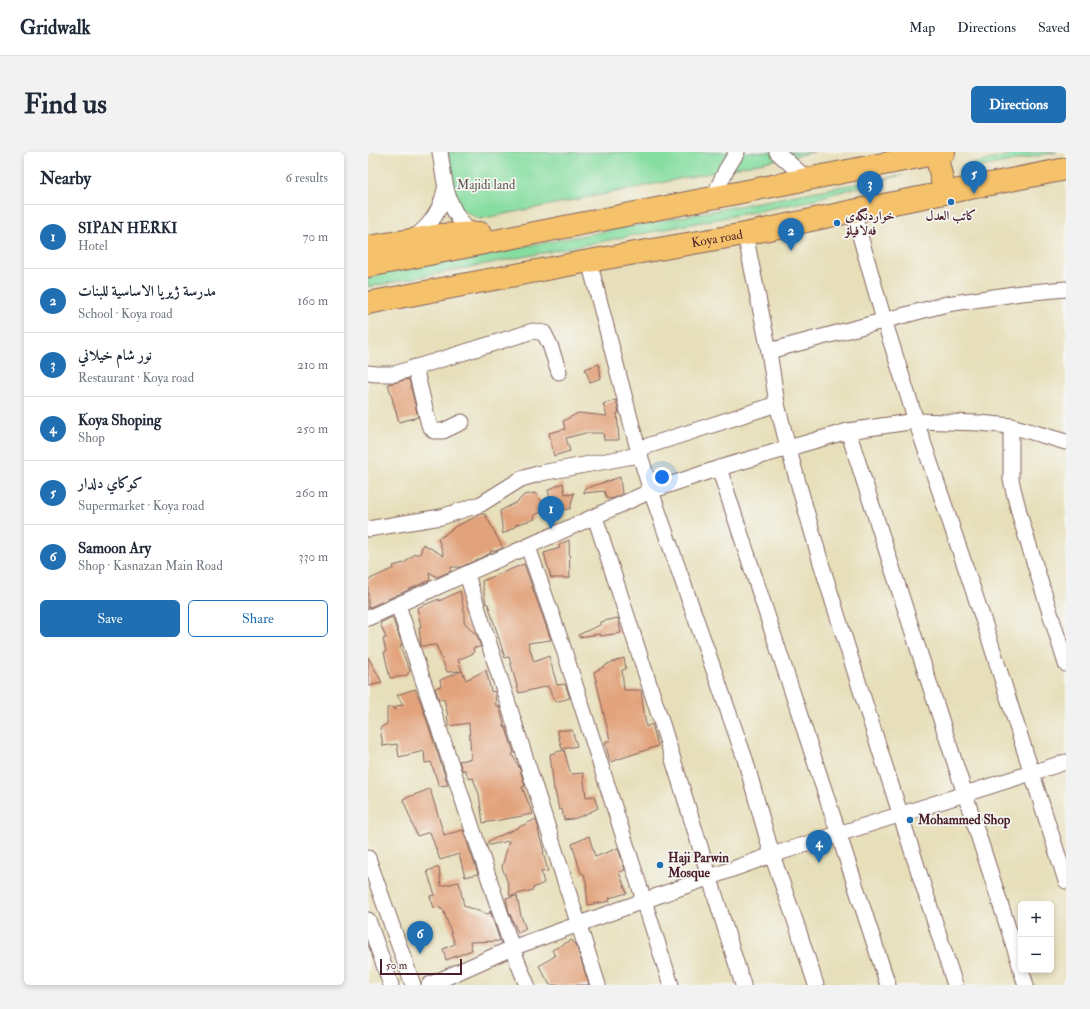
<!DOCTYPE html>
<meta charset="utf-8">
<style>
:root{--surface:#fff;--page:#f2f2f3;--text:#1f2937;--muted:#747a83;--line:#e0e1e3;--accent:#1f6fb2}
body{margin:0;font-family:"IM FELL Double Pica",Amiri,serif;background:var(--page);color:var(--text)}
.controls{position:absolute;right:12px;bottom:12px;display:grid;overflow:hidden;border-radius:6px;box-shadow:0 2px 6px #0003}
.controls button{width:36px;height:36px;display:grid;place-items:center;padding:0;border:0;border-bottom:1px solid var(--line);background:var(--surface);color:var(--text);font:20px sans-serif}
.scale{position:absolute;left:12px;bottom:10px;width:82px;box-sizing:border-box;padding-left:4px;border:2px solid #4a1f2b;border-top:0;font-size:11px;line-height:14px;white-space:nowrap;color:#4a1f2b;-webkit-text-stroke:3px #f6f6f2;paint-order:stroke}
.you{position:absolute;left:294px;top:325px;width:14px;height:14px;margin:-10px;border:3px solid #fff;border-radius:50%;background:#1a73e8;box-shadow:0 0 0 6px #1a73e833}
.badge{display:grid;place-items:center;width:26px;height:26px;border-radius:50%;background:var(--accent);color:#fff;font-size:13px;font-weight:700}
.pin{position:absolute;translate:-50% -33px;filter:drop-shadow(0 1px 2px #0008)}
.pin::after{content:'';position:absolute;top:21px;width:14px;height:12px;background:inherit;clip-path:polygon(0 0,100% 0,50% 100%)}
.list{margin:0;padding:0;list-style:none}
h2{display:flex;justify-content:space-between;align-items:center;height:52px;margin:0;padding:0 16px;font-size:17px}
h2 small{font-size:13px;font-weight:400;color:var(--muted)}
.list li{display:grid;grid-template-columns:26px 1fr auto;gap:12px;align-items:center;box-sizing:border-box;height:64px;padding:0 16px;border-top:1px solid var(--line)}
.list b{display:block;font-size:15px;white-space:nowrap}
.list p{margin:0;font-size:13px;white-space:nowrap;color:var(--muted)}
.list em{font-size:13px;font-style:normal;color:var(--muted)}
.actions{display:flex;gap:8px;padding:12px 16px}
.actions a{flex:1;padding:9px 0;border:1px solid var(--accent);border-radius:6px;text-align:center;font-size:14px;color:var(--accent)}
.actions .main{background:var(--accent);color:#fff}
.map{position:relative;flex:none;width:698px;height:833px;overflow:hidden;border-radius:6px}
header{display:flex;align-items:center;gap:24px;box-sizing:border-box;height:56px;padding:0 20px;background:var(--surface);border-bottom:1px solid var(--line)}
header strong{font-size:19px}
nav{display:flex;gap:22px;margin-inline-start:auto;font-size:14px}
.intro{display:flex;align-items:center;justify-content:space-between;box-sizing:border-box;height:96px;padding:0 24px}
h1{margin:0;font-size:28px}
.button{padding:10px 18px;border-radius:6px;background:var(--accent);color:#fff;font-size:14px;font-weight:700}
main{display:flex;gap:24px;padding:0 24px}
aside{flex:1;background:var(--surface);border-radius:6px;box-shadow:0 2px 6px #0003}
.map>svg:first-child{display:block}
.green{fill:#86dda0;stroke:#687e66}
.building{fill:#e2a37c}
.lines{fill:none;stroke-linecap:round;stroke-linejoin:round}
.minor-casing{stroke:#81625d;stroke-width:17}
.highway-casing{stroke:#81625d;stroke-width:24}
.minor{stroke:#fff;stroke-width:15}
.highway{stroke:#f5c16b;stroke-width:22}
.poi-dot{fill:#1f6fb2;stroke:#f6f6f2;stroke-width:1.5}
.labels{text-anchor:middle;dominant-baseline:central;stroke-width:3.5;stroke-linejoin:round;paint-order:stroke}
.park-label{font-size:13px;fill:#5c584e;stroke:#f6f6f2}
.poi-label{font-size:13px;font-weight:bold;fill:#4a1f2b;stroke:#f6f6f2;text-anchor:start}
.street-label{font-size:13px;fill:#4a1f2b;stroke:#f6f6f2}
</style>
<header>
<strong>Gridwalk</strong>
<nav><a>Map</a><a>Directions</a><a>Saved</a></nav>
</header>
<div class="intro"><h1>Find us</h1><a class="button">Directions</a></div>
<main>
<aside>
<h2>Nearby<small>6 results</small></h2>
<ul class="list">
<li><span class="badge">1</span><div><b>SIPAN HERKI</b><p>Hotel</p></div><em>70 m</em></li>
<li><span class="badge">2</span><div><b>مدرسة ژيريا الاساسية للبنات</b><p>School · Koya road</p></div><em>160 m</em></li>
<li><span class="badge">3</span><div><b>نور شام خيلاني</b><p>Restaurant · Koya road</p></div><em>210 m</em></li>
<li><span class="badge">4</span><div><b>Koya Shoping</b><p>Shop</p></div><em>250 m</em></li>
<li><span class="badge">5</span><div><b>كوكاي دلدار</b><p>Supermarket · Koya road</p></div><em>260 m</em></li>
<li><span class="badge">6</span><div><b>Samoon Ary</b><p>Shop · Kasnazan Main Road</p></div><em>330 m</em></li>
</ul>
<div class="actions"><a class="main">Save</a><a>Share</a></div>
</aside>
<div class="map">
<svg width="698" height="833" viewBox="0 0 698 833">
<rect width="100%" height="100%" fill="#f6f6f2"/>
<filter id="ink" filterUnits="userSpaceOnUse"><feTurbulence type="fractalNoise" baseFrequency=".025" numOctaves="2"/><feDisplacementMap in="SourceGraphic" scale="8" xChannelSelector="R" yChannelSelector="G"/><feConvolveMatrix kernelMatrix="1 2 1 2 8 2 1 2 1" color-interpolation-filters="sRGB"/></filter>
<filter id="wash" filterUnits="userSpaceOnUse"><feTurbulence type="fractalNoise" baseFrequency=".012" numOctaves="4" result="noise"/><feDisplacementMap in="SourceGraphic" scale="16" xChannelSelector="R" yChannelSelector="G"/><feGaussianBlur stdDeviation="0.9" result="paint"/><feColorMatrix in="noise" values="0 0 0 0 0 0 0 0 0 0 0 0 0 0 0 0 0 1.4 0 .05"/><feComposite in="paint" operator="in"/></filter>
<g filter="url(#wash)">
<rect width="100%" height="100%" fill="#e7dfba"/>
<g class="green">
<polygon points="80,0 446,0 112,67 88,55"/>
<polygon points="652,0 689,0 603,17 602,13"/>
<polygon points="534,23 436,50 0,135 0,124"/>
</g>
<g id="blocks">
<g class="building">
<polygon points="231,212 233,226 222,230 217,217"/>
<polygon points="41,227 50,265 31,270 20,232"/>
<polygon points="248,248 251,261 249,261 251,288 236,288 235,281 217,281 198,286 202,299 186,304 181,281 197,277 195,269 210,261 239,264 235,252"/>
<polygon points="252,325 254,342 246,346 239,347 236,339 216,341 216,337"/>
<polygon points="195,331 197,342 201,341 201,343 206,341 202,357 188,358 188,356 185,357 180,338"/>
<polygon points="167,341 180,358 166,363 167,367 147,373 148,374 135,382 132,359 149,350 156,343"/>
<polygon points="113,362 117,362 135,396 127,399 122,399 123,401 93,415 83,415 83,419 69,425 61,420 62,428 0,456 0,428 26,416 25,414 36,411 47,402 52,402 55,392 76,404 70,386 77,383 77,382 91,372 91,373"/>
<polygon points="201,388 202,426 183,426 176,401 192,396 191,393"/>
<polygon points="156,412 183,488 160,491 166,510 181,504 189,533 197,532 202,546 187,550 180,534 151,541 141,505 137,506 120,452 118,452 114,429"/>
<polygon points="92,439 96,458 96,470 109,484 113,495 105,496 106,501 90,508 94,519 79,520 68,493 53,494 51,476 53,475 49,456 71,447 71,449"/>
<polygon points="24,465 34,492 32,495 42,519 38,524 22,526 16,500 18,500 15,487 18,486 12,471"/>
<polygon points="250,466 253,481 232,484 232,482 211,485 210,483 232,473 232,470"/>
<polygon points="0,505 9,521 14,531 0,534"/>
<polygon points="256,506 258,517 254,518 256,538 273,538 278,575 284,572 290,594 242,610 237,590 242,588 226,520 239,513 239,512"/>
<polygon points="118,518 123,539 127,540 128,554 131,554 137,576 138,576 146,601 144,602 151,615 157,634 154,635 165,662 115,671 111,642 105,626 101,627 97,618 94,618 91,609 103,607 101,571 81,574 79,564 80,564 76,547 71,548 67,536 73,534 72,528 94,519 98,528"/>
<polygon points="47,537 53,551 80,633 71,634 63,610 57,611 56,599 31,605 29,592 15,594 12,576 19,572 19,556 26,555 27,558 29,557 28,554 35,553 29,543"/>
<polygon points="189,578 204,578 209,594 194,597"/>
<polygon points="196,598 202,620 202,619 204,622 215,621 218,645 226,644 230,656 216,663 205,667 196,668 194,657 191,658 187,638 186,638 182,602"/>
<polygon points="62,637 76,683 95,678 110,722 97,725 91,702 72,708 62,680 49,684 35,647"/>
<polygon points="168,667 171,678 170,678 176,700 175,700 180,719 173,720 176,731 165,736 165,738 142,744 140,732 134,715 141,689 121,693 119,690"/>
<polygon points="221,684 227,705 250,696 257,718 251,720 259,741 241,746 242,749 220,753 218,734 219,734 216,722 213,721 204,692"/>
<polygon points="71,715 73,734 91,730 96,754 119,762 122,761 122,759 132,789 102,790 104,798 78,808 75,797 87,792 75,757 72,757 71,754 66,756 62,744 67,743 59,719"/>
<polygon points="149,744 153,764 158,777 150,781 141,760 138,746"/>
<polygon points="204,788 209,796 221,833 182,833 171,814 187,804 184,798"/>
</g>
</g>
</g>
<g filter="url(#ink)">
<use href="#blocks" fill-opacity="0" stroke="#81625d" stroke-width="1"/>
<g class="lines">
<g class="minor-casing">
<g id="minor">
<path d="M72,0C77,32 78,57 103,81"/>
<polyline points="409,0 440,28"/>
<polyline points="345,46 358,18 369,0"/>
<polyline points="485,59 516,168 548,269 616,470 698,729"/>
<polyline points="377,82 401,199 409,252 420,295 453,411 499,558 587,833"/>
<path d="M45,86C63,74 73,58 77,37"/>
<polyline points="221,109 270,297 283,339 377,607 404,703 428,771 448,833"/>
<polyline points="401,199 579,152 653,141 698,137"/>
<polyline points="47,215 61,273 66,279 75,279 94,270"/>
<polyline points="0,221 8,222 26,222 165,179 176,181 182,193 191,220"/>
<polyline points="643,274 643,328 653,368 698,512"/>
<path d="M480,279C539,458 595,638 653,816"/>
<polyline points="270,297 409,252"/>
<polyline points="351,316 520,833"/>
<polyline points="227,365 294,572 375,833"/>
<polyline points="0,377 73,365 113,352 153,327 173,321 271,303"/>
<polyline points="160,395 194,492 303,833"/>
<polyline points="99,423 230,833"/>
<polyline points="30,453 144,796 159,833"/>
<polyline points="0,466 283,339 351,316 480,279 548,269 611,271 643,274 698,290"/>
<polyline points="0,706 45,833"/>
<polyline points="0,768 23,833"/>
<polyline points="653,818 658,833"/>
<polyline points="61,833 144,796 404,703 698,610"/>
</g>
</g>
<g class="highway-casing">
<g id="highway">
<polyline points="568,2 577,41"/>
<polyline points="0,95 73,83 112,81"/>
<polyline points="0,114 576,0"/>
<path id="s1" d="M0,151L221,109L377,82L485,59L698,17"/>
</g>
</g>
<use href="#minor" class="minor"/>
<use href="#highway" class="highway"/>
</g>
</g>
<g class="poi-dot">
<circle cx="583" cy="50" r="4"/>
<circle cx="469" cy="71" r="4"/>
<circle cx="542" cy="668" r="4"/>
<circle cx="292" cy="713" r="4"/>
</g>
<g class="labels">
<g class="park-label">
<text x="118" y="33">Majidi land</text>
</g>
<g class="poi-label">
<text x="477" y="64">خواردنگەی<tspan x="477" dy="15">فەلافیلۆ</tspan></text>
<text x="583" y="64" text-anchor="middle">كاتب العدل</text>
<text x="550" y="668">Mohammed Shop</text>
<text x="300" y="706">Haji Parwin<tspan x="300" dy="15">Mosque</tspan></text>
</g>
<g class="street-label">
<text stroke="none"><textPath href="#s1" startOffset="355">Koya road</textPath></text>
</g>
</g>
</svg>
<div class="controls">
<button>+</button>
<button>−</button>
</div>
<div class="scale">50 m</div>
<div class="you"></div>
<div class="pin badge" style="left:183px;top:377px">1</div>
<div class="pin badge" style="left:423px;top:99px">2</div>
<div class="pin badge" style="left:502px;top:52px">3</div>
<div class="pin badge" style="left:451px;top:711px">4</div>
<div class="pin badge" style="left:606px;top:42px">5</div>
<div class="pin badge" style="left:52px;top:802px">6</div>
</div>
</main>
